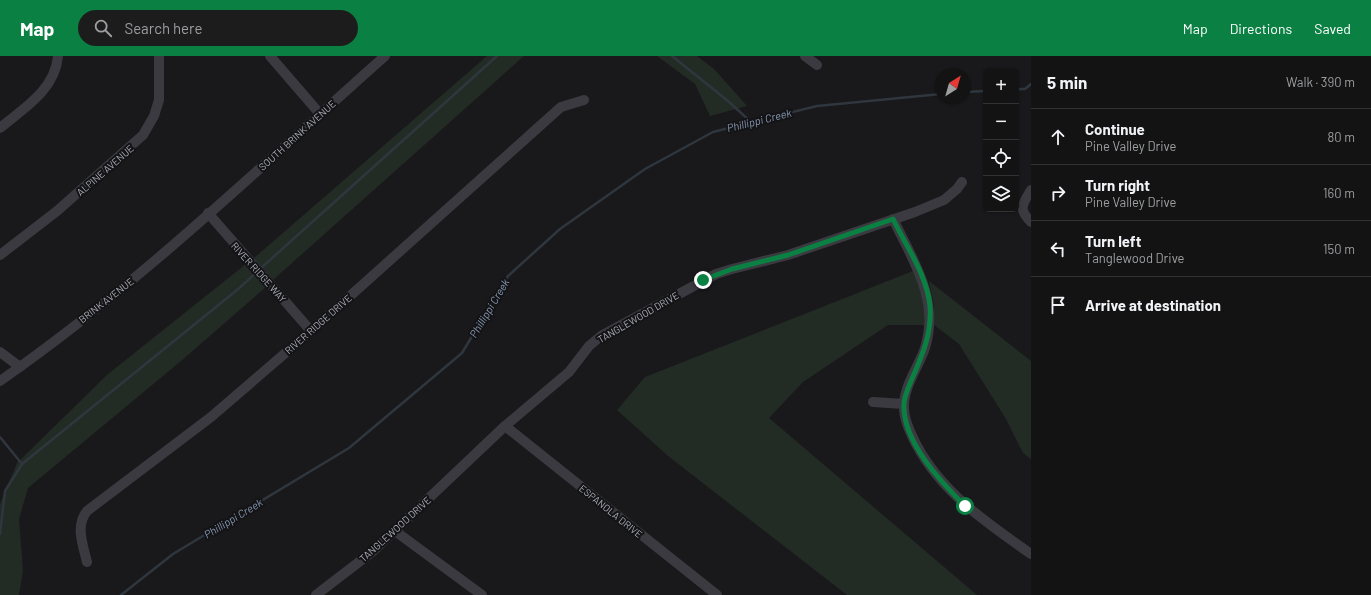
<!DOCTYPE html>
<meta charset="utf-8">
<style>
:root{--surface:#131314;--page:#1c1c1d;--text:#f1f3f6;--muted:#9d9ea0;--line:#323234;--accent:#0b8043}
body{margin:0;font-family:Barlow,sans-serif;background:var(--page);color:var(--text)}
.controls{position:absolute;right:12px;top:12px;display:grid;overflow:hidden;border-radius:6px;box-shadow:0 1px 3px #0004}
.controls button{width:36px;height:36px;display:grid;place-items:center;padding:0;border:0;border-bottom:1px solid var(--line);background:var(--surface);color:var(--text);font:20px sans-serif}
.compass{position:absolute;left:935px;top:12px;width:36px;height:36px;border-radius:50%;background:var(--surface);box-shadow:0 1px 3px #0004;rotate:37deg}
.stop{position:absolute;width:12px;height:12px;margin:-9px;border:3px solid #0b8043;border-radius:50%;background:#fff}
.stop.end{background:#0b8043;border-color:#fff;box-shadow:0 1px 4px #0008}
.list{margin:0;padding:0;list-style:none}
h2{display:flex;justify-content:space-between;align-items:center;height:52px;margin:0;padding:0 16px;font-size:17px}
h2 small{font-size:13px;font-weight:400;color:var(--muted)}
.list li{display:grid;grid-template-columns:26px 1fr auto;gap:12px;align-items:center;box-sizing:border-box;height:56px;padding:0 16px;border-top:1px solid var(--line)}
.list b{display:block;font-size:15px;white-space:nowrap}
.list p{margin:0;font-size:13px;white-space:nowrap;color:var(--muted)}
.list em{font-size:13px;font-style:normal;color:var(--muted)}
.icon{flex:none;width:22px;height:22px;fill:none;stroke:currentColor;stroke-width:2;stroke-linecap:round;stroke-linejoin:round}
.map{position:relative;flex:none;width:1031px;height:539px;overflow:hidden}
header{display:flex;align-items:center;gap:24px;box-sizing:border-box;height:56px;padding:0 20px;background:var(--accent);color:#fff}
header strong{font-size:19px}
nav{display:flex;gap:22px;margin-inline-start:auto;font-size:14px}
.search{width:280px;height:36px;background:var(--page);display:flex;align-items:center;gap:10px;box-sizing:border-box;padding:0 14px;border-radius:22px;color:var(--muted);font-size:15px}
main{display:flex}
aside{flex:1;background:var(--surface)}
.map>svg:first-child{display:block}
.green{fill:#232b25}
.lines{fill:none;stroke-linecap:round;stroke-linejoin:round}
.stream{stroke:#2f363e;stroke-width:2.5}
.minor{stroke:#3a3a40;stroke-width:10}
.route{stroke:#0b8043;stroke-width:5}
.labels{text-anchor:middle;dominant-baseline:central;stroke-width:4;stroke-linejoin:round;paint-order:stroke}
.street-label{font-size:10px;fill:#acaeba;stroke:#141416}
.water-label{font-size:11px;font-style:italic;fill:#8697b2;stroke:#141416}
</style>
<header>
<strong>Map</strong>
<div class="search"><svg class="icon" aria-label="search" viewBox="0 0 24 24"><circle cx="10" cy="10" r="6"/><path d="M15 15l6 6"/></svg>Search here</div>
<nav><a>Map</a><a>Directions</a><a>Saved</a></nav>
</header>
<main>
<div class="map">
<svg width="1031" height="539" viewBox="0 0 1031 539">
<rect width="100%" height="100%" fill="#19191b"/>
<g class="green">
<polygon points="487,0 524,0 273,224 254,202"/>
<polygon points="657,0 697,0 714,13 747,50 710,60 695,28"/>
<polygon points="246,208 266,231 181,305 28,432 19,463 23,515 19,539 0,539 0,448 17,407 108,318"/>
<path d="M913,215C922,233 925,249 924,269H888L803,326L769,362L977,539H847L668,400L617,354L645,321Z"/>
<polygon points="929,225 1031,305 1031,403 1023,397 1006,363 959,288 934,269 934,250"/>
</g>
<g class="lines">
<g class="stream">
<polyline points="672,0 728,45 751,66"/>
<polyline points="1016,33 1025,33 1031,28"/>
<polyline points="965,36 986,35"/>
<polyline points="261,212 497,0"/>
<polyline points="0,381 22,408"/>
<polyline points="0,478 5,435 22,408 237,234 257,216"/>
<polyline points="121,539 173,498 349,392 462,297 508,220 560,173 645,113 713,76 752,66 817,50 941,38"/>
</g>
<g class="minor">
<polyline points="270,0 320,58"/>
<polyline points="805,0 817,9"/>
<path d="M0,72C24,52 55,34 58,0"/>
<path d="M1031,134C1022,149 1018,153 1031,166"/>
<polyline points="208,157 311,275"/>
<path d="M893,163C913,204 940,244 925,292C919,310 905,328 904,348C903,362 910,376 916,388C942,437 987,467 1031,498"/>
<polyline points="0,199 57,155 143,79 154,60 159,44 159,0"/>
<polyline points="0,296 20,311"/>
<path d="M0,325C138,229 260,111 385,0"/>
<polyline points="873,346 904,348"/>
<polyline points="505,370 717,539"/>
<polyline points="395,475 482,539"/>
<path d="M87,506C83,489 75,470 87,455L211,361L311,275L561,51L584,44"/>
<polyline points="316,539 372,496 505,370 569,316 589,290 601,280 716,218 732,213 788,199 915,156 944,144 957,133 962,126"/>
</g>
</g>
<g class="lines">
<path class="route" d="M703,224L732,213L788,199L893,163C906,190 927,219 930,250C932,278 922,300 911,325C908,332 904,341 904,348C902,385 941,426 965,450"/>
</g>
<g class="labels">
<g class="street-label">
<text transform="translate(297 79) rotate(-42)">SOUTH BRINK AVENUE</text>
<text transform="translate(105 114) rotate(-41)">ALPINE AVENUE</text>
<text transform="translate(259 216) rotate(48)">RIVER RIDGE WAY</text>
<text transform="translate(106 244) rotate(-38)">BRINK AVENUE</text>
<text transform="translate(638 261) rotate(-30)">TANGLEWOOD DRIVE</text>
<text transform="translate(318 268) rotate(-41)">RIVER RIDGE DRIVE</text>
<text transform="translate(611 455) rotate(39)">ESPANOLA DRIVE</text>
<text transform="translate(395 473) rotate(-42)">TANGLEWOOD DRIVE</text>
</g>
<g class="water-label">
<text transform="translate(759 64) rotate(-14)">Phillippi Creek</text>
<text transform="translate(489 252) rotate(-59)">Phillippi Creek</text>
<text transform="translate(233 462) rotate(-31)">Phillippi Creek</text>
</g>
</g>
</svg>
<div class="controls">
<button>+</button>
<button>−</button>
<button><svg class="icon" aria-label="locate" viewBox="0 0 24 24"><circle cx="12" cy="12" r="6"/><path d="M12 2v4M12 18v4M2 12h4M18 12h4"/></svg></button>
<button><svg class="icon" aria-label="layers" viewBox="0 0 24 24"><path d="M12 4l9 5-9 5-9-5zM3 14l9 5 9-5"/></svg></button>
</div>
<svg class="compass" viewBox="-18 -18 36 36"><path d="M0-13l5 13h-10z" fill="#e53935"/><path d="M0 13l5-13h-10z" fill="#9d9ea0"/></svg>
<div class="stop" style="left:965px;top:450px"></div>
<div class="stop end" style="left:703px;top:224px"></div>
</div>
<aside>
<h2>5 min<small>Walk · 390 m</small></h2>
<ul class="list">
<li><svg class="icon" aria-label="ahead" viewBox="0 0 24 24"><path d="M12 20V5M6 11l6-6 6 6"/></svg><div><b>Continue</b><p>Pine Valley Drive</p></div><em>80 m</em></li>
<li><svg class="icon" aria-label="right" viewBox="0 0 24 24"><path d="M7 20v-9h11M14 6l5 5-5 5"/></svg><div><b>Turn right</b><p>Pine Valley Drive</p></div><em>160 m</em></li>
<li><svg class="icon" aria-label="left" viewBox="0 0 24 24"><path d="M17 20v-9H6M10 6l-5 5 5 5"/></svg><div><b>Turn left</b><p>Tanglewood Drive</p></div><em>150 m</em></li>
<li><svg class="icon" aria-label="arrive" viewBox="0 0 24 24"><path d="M6 21V4h12l-3 4 3 4H6"/></svg><div><b>Arrive at destination</b></div></li>
</ul>
</aside>
</main>
